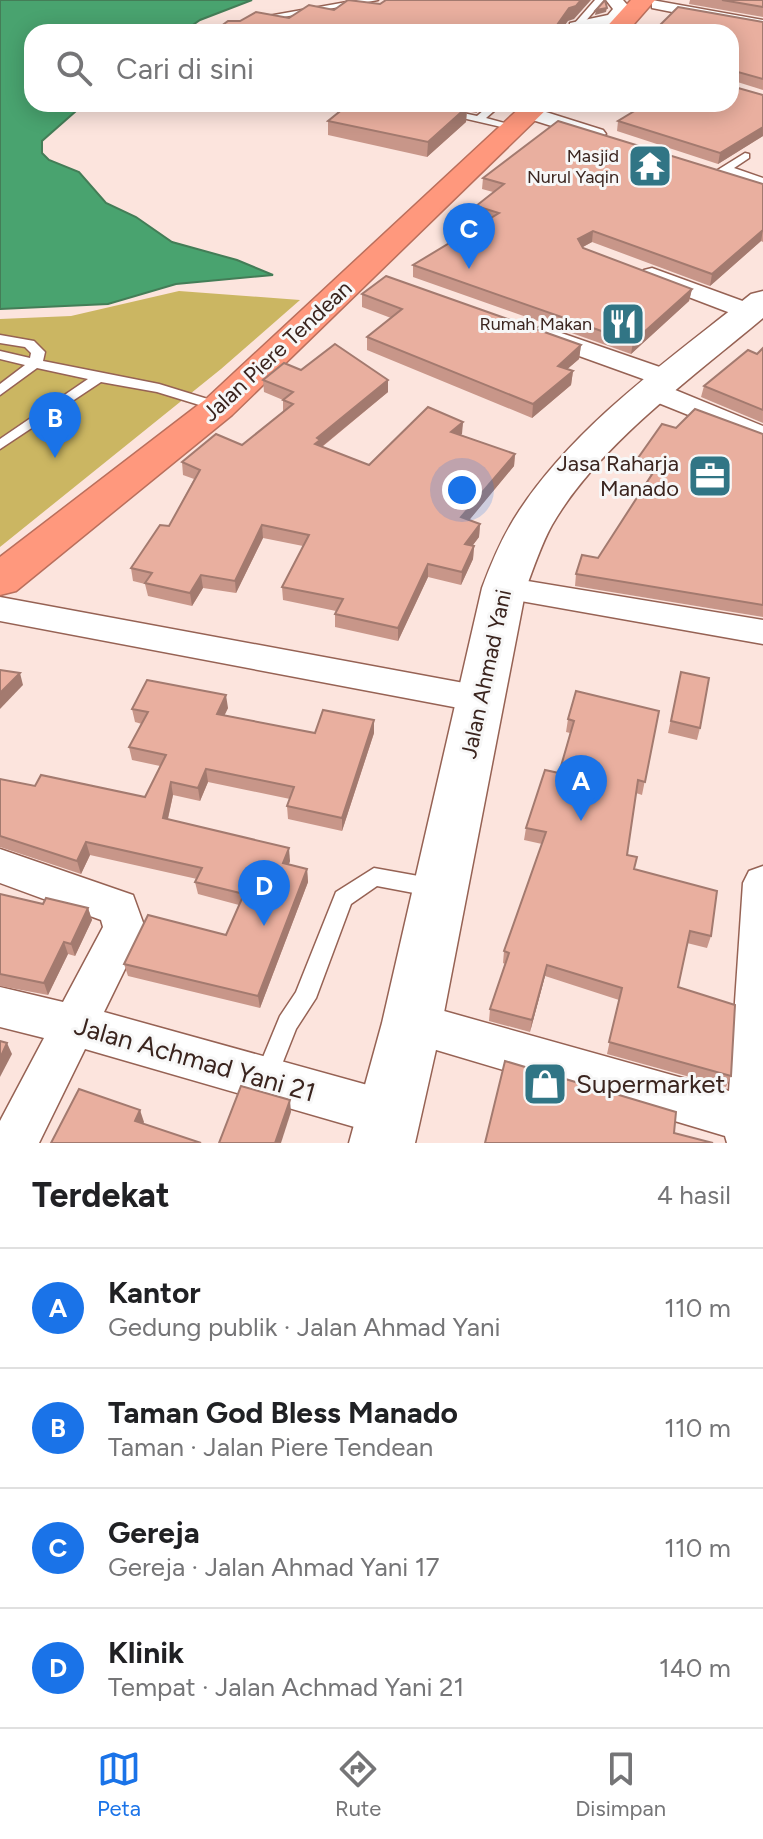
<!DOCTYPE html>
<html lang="id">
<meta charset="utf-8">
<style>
:root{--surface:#fff;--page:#f2f2f2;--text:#202124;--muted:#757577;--line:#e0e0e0;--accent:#1a73e8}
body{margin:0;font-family:Figtree,sans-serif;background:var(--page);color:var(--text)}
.you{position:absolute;left:462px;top:490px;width:28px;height:28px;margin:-20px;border:6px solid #fff;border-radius:50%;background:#1a73e8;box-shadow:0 0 0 12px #1a73e833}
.badge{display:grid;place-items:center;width:52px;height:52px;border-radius:50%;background:var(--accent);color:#fff;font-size:26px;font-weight:700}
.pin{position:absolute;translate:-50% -66px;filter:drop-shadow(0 2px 4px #0008)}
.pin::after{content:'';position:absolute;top:42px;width:28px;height:24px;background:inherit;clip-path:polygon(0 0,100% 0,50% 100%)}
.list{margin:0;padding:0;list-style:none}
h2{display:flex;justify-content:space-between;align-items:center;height:104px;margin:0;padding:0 32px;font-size:34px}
h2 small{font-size:26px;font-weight:400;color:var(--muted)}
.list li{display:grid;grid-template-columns:52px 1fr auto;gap:24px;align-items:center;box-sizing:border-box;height:120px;padding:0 32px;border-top:2px solid var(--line)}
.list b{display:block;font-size:30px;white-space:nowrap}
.list p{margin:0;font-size:26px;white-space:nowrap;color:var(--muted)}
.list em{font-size:26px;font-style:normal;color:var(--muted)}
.icon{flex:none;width:44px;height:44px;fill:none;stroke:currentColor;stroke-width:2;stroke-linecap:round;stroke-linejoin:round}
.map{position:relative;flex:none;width:763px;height:1143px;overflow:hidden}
.search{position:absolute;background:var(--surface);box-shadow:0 4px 20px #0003;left:24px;right:24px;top:24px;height:88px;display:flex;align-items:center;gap:20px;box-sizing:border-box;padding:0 28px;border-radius:24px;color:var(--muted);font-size:30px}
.sheet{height:584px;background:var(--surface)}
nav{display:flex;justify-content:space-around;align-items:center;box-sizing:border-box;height:112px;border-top:2px solid var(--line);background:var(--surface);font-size:22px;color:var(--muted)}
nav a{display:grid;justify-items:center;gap:4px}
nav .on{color:var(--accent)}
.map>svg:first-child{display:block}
.green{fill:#cbb662}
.water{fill:#49a36f;stroke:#447d57;stroke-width:2}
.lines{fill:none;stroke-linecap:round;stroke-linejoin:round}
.lane-casing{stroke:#966254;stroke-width:3}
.street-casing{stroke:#966254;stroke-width:3}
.secondary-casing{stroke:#966254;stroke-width:3}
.highway-casing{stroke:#ba6f5c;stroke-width:3}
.lane{fill:#fff;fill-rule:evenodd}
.street{fill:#fff;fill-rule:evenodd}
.secondary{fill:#fff;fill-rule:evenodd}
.highway{fill:#ff987d;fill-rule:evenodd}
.wall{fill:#c89689}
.shaded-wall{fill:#a37a6f}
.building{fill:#e9af9f;stroke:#a37a6f;stroke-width:2}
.labels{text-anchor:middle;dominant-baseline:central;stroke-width:6;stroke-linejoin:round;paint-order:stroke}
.far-poi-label{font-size:18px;fill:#3a241e;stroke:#f7f7f7;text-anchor:end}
.street-label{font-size:22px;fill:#3a241e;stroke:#f7f7f7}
.poi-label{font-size:22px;fill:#3a241e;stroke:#f7f7f7;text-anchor:end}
.near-street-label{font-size:26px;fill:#3a241e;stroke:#f7f7f7}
.near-poi-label{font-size:26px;fill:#3a241e;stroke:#f7f7f7;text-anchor:start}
</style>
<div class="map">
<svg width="763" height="1143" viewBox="0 0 763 1143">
<rect width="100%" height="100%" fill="#fce4dd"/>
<polygon class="green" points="179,291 300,300 221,369 0,547 0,319 71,316"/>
<polygon class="water" points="0,0 252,0 200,20 183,32 32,32 32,104 84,104 42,141 42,153 49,160 79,172 106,203 136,217 172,242 237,260 273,275 176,284 108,304 0,309"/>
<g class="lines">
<g class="lane-casing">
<g id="lane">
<polygon points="358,0 378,0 261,21 257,18"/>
<polygon points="595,0 604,0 576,32 567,32"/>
<polygon points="402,104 421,104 477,116 491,104 502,104 486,118 519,127 514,130"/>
<polygon points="745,153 749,154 749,158 734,168 763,178 763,184 727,173 716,175 716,171"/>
<polygon points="0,335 34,341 45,352 43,361 159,384 224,404 226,407 219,411 157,392 101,382 0,449 0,439 88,379 37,368 0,395 0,384 25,365 0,359 0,351 30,358 31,353 25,347 0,343"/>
<polygon points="374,868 435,879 442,882 445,888 442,894 435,897 377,886 351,904 316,998 296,1029 273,1087 265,1090 257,1087 254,1079 280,1016 296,992 336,892"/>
</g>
</g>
<g class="street-casing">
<g id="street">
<polygon points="606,0 623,0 630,8 620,23 570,31 570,23 608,15 613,9"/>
<polygon points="652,0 763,20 763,30 652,8"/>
<polygon points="530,107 603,130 606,134 596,140 523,117 520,113 523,109"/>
<polygon points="652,268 759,307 762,312 759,317 741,317 644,280 640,275 644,270"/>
<polygon points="541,326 680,374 684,380 680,386 668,387 763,426 763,445 646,398 642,392 646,386 657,384 532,339 528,334"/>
<polygon points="504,577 763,620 763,644 493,596 488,588 493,580"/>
<polygon points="0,597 480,686 493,690 498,699 493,708 480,712 0,621"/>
<polygon points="0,849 133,895 145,928 104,1012 389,1091 406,1098 412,1114 406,1130 389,1137 85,1049 39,1143 0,1143 0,1121 44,1038 0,1027 0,987 63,1002 103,927 101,920 0,883"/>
<polygon points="763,866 763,1143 727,1143 725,1136 396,1038 390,1023 396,1008 412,1002 729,1091 743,883 749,871"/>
</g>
</g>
<g class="secondary-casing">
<path id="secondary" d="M763,291V318C693,377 598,445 552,525C541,545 534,567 526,588L442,1023L415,1143H349L382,1023L482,588C492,561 503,535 519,511C577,423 670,359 751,294Z"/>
</g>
<g class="highway-casing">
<g id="highway">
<polygon points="631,0 655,0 627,32 602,32"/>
<polygon points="524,104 552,104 232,415 16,591 0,595 0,557 206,399"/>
</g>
</g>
<use href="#lane" class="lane"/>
<use href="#street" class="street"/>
<use href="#secondary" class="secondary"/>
<use href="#highway" class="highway"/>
</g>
<g class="wall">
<polygon points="690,0 763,0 763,17 689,4"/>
<polygon points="763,22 763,90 731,80 731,32"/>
<polygon points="763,95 763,136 718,164 617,131 618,121"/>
<polygon points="349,104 485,104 476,113 467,111 466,122 427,157 328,135 328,121"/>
<polygon points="483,178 763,184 763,242 761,241 710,286 592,242 583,247 583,248 692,289 689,301 631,354 413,277 413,265 486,220 475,217 476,206 493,192 482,189"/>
<polygon points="362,294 581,345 579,359 567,369 573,371 571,385 532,418 367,350 367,337 391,318 362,307"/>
<polygon points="763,348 763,423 701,397 704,386 757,354"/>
<polygon points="301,370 388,392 322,447 369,465 463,422 461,435 515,454 514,466 469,520 480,524 479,537 472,546 474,546 473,559 461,585 428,577 398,641 335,627 335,614 336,611 283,600 282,587 303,546 263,538 236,593 203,588 192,606 148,596 145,584 133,581 131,568 169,526 194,479 183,475 182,462 242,445 283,412 283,400 264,392 263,380"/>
<polygon points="676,428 763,434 763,617 575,586 576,574 598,558 652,475 636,470 638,458"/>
<polygon points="681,672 700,728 697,740 668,733"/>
<polygon points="228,708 224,715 315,733 374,720 374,733 342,831 288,819 287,806 290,799 208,782 200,801 173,795 168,819 290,861 289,864 307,869 308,882 260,1008 128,976 124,964 226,935 239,905 198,894 195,882 197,879 90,855 81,874 0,847 0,779 35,786 145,797 160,766 132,760 129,747 142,724 135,722 132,709"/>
<polygon points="659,711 642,795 636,793 627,855 634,869 711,936 707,948 687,943 678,987 731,1076 726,1087 607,1054 619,1000 545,976 530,1032 489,1021 490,1009 505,964 503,963 504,951 542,844 524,840 526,828 559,773 570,733 566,732 568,719"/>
<polygon points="0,894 43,904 88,908 92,920 75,956 68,954 48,995 0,986"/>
</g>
<g class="shaded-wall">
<polygon points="581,0 591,0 574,19 568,21 560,32 552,32 569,8"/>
<polygon points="607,8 606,12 595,15 596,10"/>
<polygon points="477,104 485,104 476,113"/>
<polygon points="467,107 466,122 427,157 428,142"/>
<polygon points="763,127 763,136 718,164 720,153"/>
<polygon points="763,230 761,241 710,286 712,274"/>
<polygon points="593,231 592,242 577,250 578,239"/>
<polygon points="692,289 689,301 631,354 633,342"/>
<polygon points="581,345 579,359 556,379 558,366"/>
<polygon points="573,371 571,385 532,418 533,404"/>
<polygon points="388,380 388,392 320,448 315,444 317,438"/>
<polygon points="463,422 462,434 451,444 451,432"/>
<polygon points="515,454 514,466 461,530 461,517"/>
<polygon points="480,524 479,537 464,557 465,544"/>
<polygon points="262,525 263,538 236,593 235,581"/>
<polygon points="474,546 473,559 461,585 462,572"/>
<polygon points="428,564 428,577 398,641 398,628"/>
<polygon points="201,575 203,588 192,606 190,593"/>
<polygon points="20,673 23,685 0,709 0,693"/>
<polygon points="226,695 228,708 219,727 217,714"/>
<polygon points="374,720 374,733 342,831 342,818"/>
<polygon points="206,769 208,782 200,801 198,788"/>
<polygon points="171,782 173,795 165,831 163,818"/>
<polygon points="86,842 90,855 81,874 77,861"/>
<polygon points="289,848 290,861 284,876 283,863"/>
<polygon points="307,869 308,882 260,1008 258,996"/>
<polygon points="88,908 92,920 75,956 71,944"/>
<polygon points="64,942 68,954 48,995 44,983"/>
<polygon points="547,965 545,976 530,1032 532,1020"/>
<polygon points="7,1043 12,1054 0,1077 0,1058"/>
<polygon points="290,1100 291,1112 281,1143 275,1143"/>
<polygon points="140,1110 144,1122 139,1133 135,1121"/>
</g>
<g class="building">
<polygon points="348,0 380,4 386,0 581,0 576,6 569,8 552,32 228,32 216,30 228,21 240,21 256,12 289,18 309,5 334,10"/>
<polygon points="605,0 607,8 596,10"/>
<polygon points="722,0 763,0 763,7"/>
<polygon points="678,7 763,22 763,79 731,70 731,72 731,32 653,32"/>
<polygon points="731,86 763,95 763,127 720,153 618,121 646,104 731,104"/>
<polygon points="349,104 452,104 467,107 428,142 328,121"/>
<polygon points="558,121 763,184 763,230 712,274 593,231 578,239 583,248 692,289 633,342 413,265 499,213 476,206 504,184 483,178"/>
<polygon points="386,276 581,345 558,366 573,371 533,404 367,337 402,309 362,294"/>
<polygon points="335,344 388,380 317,438 320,440 315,444 369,465 428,407 463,422 451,432 515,454 461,517 480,524 465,544 474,546 462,572 428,564 398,628 335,614 343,599 282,587 309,535 262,525 235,581 201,575 190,593 145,583 152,573 131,568 160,525 169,526 200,470 182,462 216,434 242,445 293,404 283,400 293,392 263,380 284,363 301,370"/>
<polygon points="763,348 763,410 704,386 748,350 757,354"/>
<polygon points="695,409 763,434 763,605 576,574 582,555 598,558 658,465 638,458 662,424 676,428"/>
<polygon points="0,670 20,673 0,693"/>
<polygon points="681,672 709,678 700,728 671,721"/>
<polygon points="147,680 226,695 217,714 315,733 323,710 374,720 342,818 287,806 294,787 206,769 198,788 171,782 163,818 289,848 283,863 307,869 258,996 124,964 148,915 226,935 244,894 195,882 202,868 86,842 77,861 0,836 0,779 35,786 41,775 145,797 166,755 129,747 148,712 132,709"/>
<polygon points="576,691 659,711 645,782 638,780 627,855 637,857 634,869 717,891 711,936 690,931 678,987 735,1005 731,1076 609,1042 622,988 547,965 532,1020 490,1009 509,953 504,951 546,832 526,828 545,770 559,773 574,721 568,719"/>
<polygon points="0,894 43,904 46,898 88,908 71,944 64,942 44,983 0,974"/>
<polygon points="0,1041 7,1043 0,1058"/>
<polygon points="505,1061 676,1112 674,1133 713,1143 485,1143"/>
<polygon points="241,1086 290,1100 275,1143 219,1143"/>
<polygon points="79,1089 140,1110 135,1121 201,1143 51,1143"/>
</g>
<defs>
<g id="temple-square" transform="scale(2.3)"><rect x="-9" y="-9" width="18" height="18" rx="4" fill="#317585" stroke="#f7f7f7"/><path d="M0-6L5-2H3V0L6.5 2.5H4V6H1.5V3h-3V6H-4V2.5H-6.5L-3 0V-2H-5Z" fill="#fff"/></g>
<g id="restaurant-square" transform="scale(2.3)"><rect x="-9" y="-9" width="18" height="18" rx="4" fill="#317585" stroke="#f7f7f7"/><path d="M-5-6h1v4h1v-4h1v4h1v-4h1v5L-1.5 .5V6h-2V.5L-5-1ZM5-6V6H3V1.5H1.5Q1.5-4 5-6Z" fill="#fff"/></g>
<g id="office-square" transform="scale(2.3)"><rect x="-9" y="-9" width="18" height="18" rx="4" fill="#317585" stroke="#f7f7f7"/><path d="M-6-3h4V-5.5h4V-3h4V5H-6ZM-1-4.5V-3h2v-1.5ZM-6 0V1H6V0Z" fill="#fff"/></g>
<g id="shop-square" transform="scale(2.3)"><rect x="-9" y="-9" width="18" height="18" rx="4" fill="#317585" stroke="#f7f7f7"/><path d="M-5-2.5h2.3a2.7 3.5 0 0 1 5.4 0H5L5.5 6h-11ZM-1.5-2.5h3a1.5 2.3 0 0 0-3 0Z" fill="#fff"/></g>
</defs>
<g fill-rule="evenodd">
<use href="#temple-square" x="650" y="166"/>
<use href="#restaurant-square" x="623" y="324"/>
<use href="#office-square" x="710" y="476"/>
<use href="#shop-square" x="545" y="1084"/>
</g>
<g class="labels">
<g class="far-poi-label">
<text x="619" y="156">Masjid<tspan x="619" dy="21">Nurul Yaqin</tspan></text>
<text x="592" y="324">Rumah Makan</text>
</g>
<g class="street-label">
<text transform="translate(277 351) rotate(-43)">Jalan Piere Tendean</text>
<text transform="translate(486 674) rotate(-78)">Jalan Ahmad Yani</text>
</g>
<g class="poi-label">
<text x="679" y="463">Jasa Raharja<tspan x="679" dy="25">Manado</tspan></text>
</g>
<g class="near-street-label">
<text transform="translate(195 1059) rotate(16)">Jalan Achmad Yani 21</text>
</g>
<g class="near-poi-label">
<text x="576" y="1084">Supermarket</text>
</g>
</g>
</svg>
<div class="you"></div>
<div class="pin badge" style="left:581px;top:821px">A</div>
<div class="pin badge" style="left:55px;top:458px">B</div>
<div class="pin badge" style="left:469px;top:269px">C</div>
<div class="pin badge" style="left:264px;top:926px">D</div>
<div class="search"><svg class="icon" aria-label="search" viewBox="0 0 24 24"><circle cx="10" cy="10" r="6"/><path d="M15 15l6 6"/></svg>Cari di sini</div>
</div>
<section class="sheet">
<h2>Terdekat<small>4 hasil</small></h2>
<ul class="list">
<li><span class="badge">A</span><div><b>Kantor</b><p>Gedung publik · Jalan Ahmad Yani</p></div><em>110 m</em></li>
<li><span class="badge">B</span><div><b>Taman God Bless Manado</b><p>Taman · Jalan Piere Tendean</p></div><em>110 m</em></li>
<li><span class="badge">C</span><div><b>Gereja</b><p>Gereja · Jalan Ahmad Yani 17</p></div><em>110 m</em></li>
<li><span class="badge">D</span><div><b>Klinik</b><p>Tempat · Jalan Achmad Yani 21</p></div><em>140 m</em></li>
</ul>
</section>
<nav>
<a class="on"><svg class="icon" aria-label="map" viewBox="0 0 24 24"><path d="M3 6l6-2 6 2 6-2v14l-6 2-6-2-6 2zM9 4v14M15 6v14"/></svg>Peta</a>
<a><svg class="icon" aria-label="directions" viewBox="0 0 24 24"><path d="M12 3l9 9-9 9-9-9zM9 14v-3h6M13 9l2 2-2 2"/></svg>Rute</a>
<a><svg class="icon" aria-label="saved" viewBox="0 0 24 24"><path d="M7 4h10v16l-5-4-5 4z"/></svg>Disimpan</a>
</nav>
